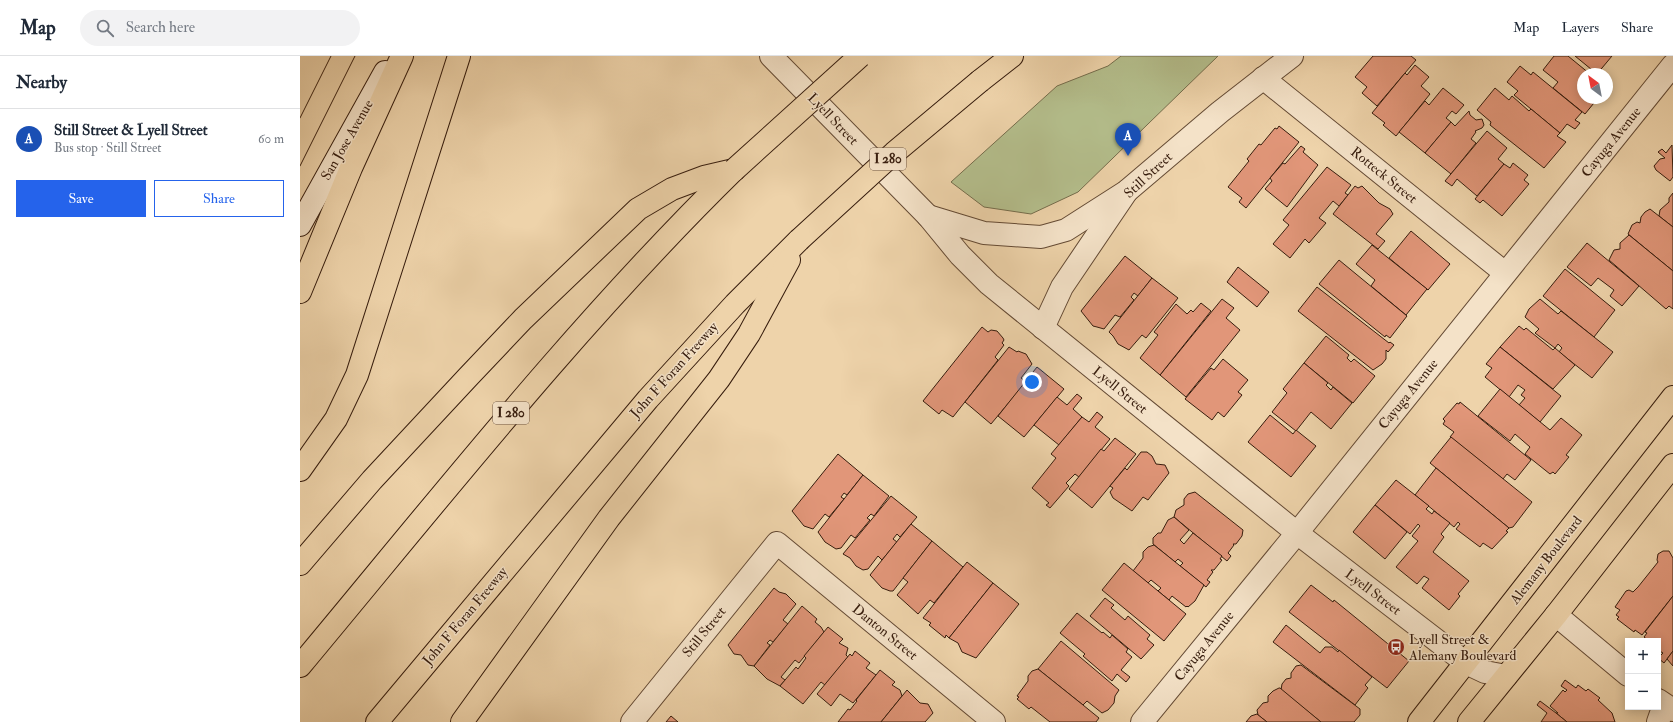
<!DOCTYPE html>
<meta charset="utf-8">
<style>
:root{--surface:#fff;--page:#f2f2f3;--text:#1f2937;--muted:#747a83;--line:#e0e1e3;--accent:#2563eb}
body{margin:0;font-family:"IM FELL Double Pica",serif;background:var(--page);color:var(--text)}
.controls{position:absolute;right:12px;bottom:12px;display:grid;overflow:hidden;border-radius:0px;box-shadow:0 2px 10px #0003}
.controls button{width:36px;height:36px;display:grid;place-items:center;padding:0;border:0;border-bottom:1px solid var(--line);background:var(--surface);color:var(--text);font:20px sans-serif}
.compass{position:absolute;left:1277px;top:12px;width:36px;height:36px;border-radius:50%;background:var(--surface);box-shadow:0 2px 10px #0003;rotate:328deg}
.you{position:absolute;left:732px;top:326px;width:14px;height:14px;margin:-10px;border:3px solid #fff;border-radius:50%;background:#1a73e8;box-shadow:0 0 0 6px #1a73e833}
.badge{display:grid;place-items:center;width:26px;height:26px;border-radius:50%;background:var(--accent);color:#fff;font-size:13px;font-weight:700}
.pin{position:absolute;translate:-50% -33px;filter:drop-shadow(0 1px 2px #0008)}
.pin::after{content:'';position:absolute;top:21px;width:14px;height:12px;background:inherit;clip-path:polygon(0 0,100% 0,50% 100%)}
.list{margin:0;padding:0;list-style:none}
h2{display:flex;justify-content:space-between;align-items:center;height:52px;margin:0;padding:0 16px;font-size:17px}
h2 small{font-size:13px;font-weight:400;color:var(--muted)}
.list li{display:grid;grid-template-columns:26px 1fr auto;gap:12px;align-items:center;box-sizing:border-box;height:60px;padding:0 16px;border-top:1px solid var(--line)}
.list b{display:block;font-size:15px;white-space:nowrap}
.list p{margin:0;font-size:13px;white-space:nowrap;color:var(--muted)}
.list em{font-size:13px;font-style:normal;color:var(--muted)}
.actions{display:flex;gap:8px;padding:12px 16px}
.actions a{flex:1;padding:9px 0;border:1px solid var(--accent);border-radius:0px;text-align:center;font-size:14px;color:var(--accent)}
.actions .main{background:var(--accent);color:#fff}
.icon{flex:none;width:22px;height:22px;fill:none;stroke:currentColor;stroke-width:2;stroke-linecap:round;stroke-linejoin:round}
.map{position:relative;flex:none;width:1373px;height:666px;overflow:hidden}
header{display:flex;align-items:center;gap:24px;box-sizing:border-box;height:56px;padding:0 20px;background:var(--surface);border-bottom:1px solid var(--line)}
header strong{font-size:19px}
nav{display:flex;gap:22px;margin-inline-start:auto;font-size:14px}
.search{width:280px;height:36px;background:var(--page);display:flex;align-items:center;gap:10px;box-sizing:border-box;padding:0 14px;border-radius:22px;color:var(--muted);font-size:15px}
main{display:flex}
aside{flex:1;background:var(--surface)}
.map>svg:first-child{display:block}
.green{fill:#b4be8c;stroke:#756d4c}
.building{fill:#e19679;stroke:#361c0d}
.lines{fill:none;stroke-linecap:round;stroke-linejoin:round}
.minor-casing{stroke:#644a34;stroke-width:24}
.tertiary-casing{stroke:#644a34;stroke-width:24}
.secondary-casing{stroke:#361c0d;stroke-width:24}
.primary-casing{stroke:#361c0d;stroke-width:24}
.motorway-casing{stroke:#361c0d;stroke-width:24}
.minor{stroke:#f4e2c8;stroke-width:22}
.tertiary{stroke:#f4e2c8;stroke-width:22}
.secondary{stroke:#f4e2c8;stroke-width:22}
.primary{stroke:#eed3aa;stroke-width:22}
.motorway{stroke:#eed3aa;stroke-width:22}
.tram{stroke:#361c0d;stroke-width:1}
.motorway-bridge-casing{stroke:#361c0d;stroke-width:24;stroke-linecap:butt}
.motorway-bridge{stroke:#eed3aa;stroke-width:22}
.labels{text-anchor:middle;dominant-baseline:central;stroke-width:3;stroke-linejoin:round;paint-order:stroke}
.shield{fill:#f4e2c8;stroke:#6f5745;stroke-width:1}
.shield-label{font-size:13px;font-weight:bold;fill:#361c0d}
.street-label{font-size:14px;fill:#361c0d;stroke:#f4e2c8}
.poi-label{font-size:14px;fill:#361c0d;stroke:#f4e2c8;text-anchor:start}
</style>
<header>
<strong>Map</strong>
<div class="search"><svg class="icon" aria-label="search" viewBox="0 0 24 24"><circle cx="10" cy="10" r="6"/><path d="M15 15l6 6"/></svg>Search here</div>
<nav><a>Map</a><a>Layers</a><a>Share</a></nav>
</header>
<main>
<aside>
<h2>Nearby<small></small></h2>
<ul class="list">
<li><span class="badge" style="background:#1a4fb4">A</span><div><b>Still Street &amp; Lyell Street</b><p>Bus stop · Still Street</p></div><em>60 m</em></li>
</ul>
<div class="actions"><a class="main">Save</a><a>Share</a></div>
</aside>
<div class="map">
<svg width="1373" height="666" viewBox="0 0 1373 666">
<rect width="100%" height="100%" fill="#eed3aa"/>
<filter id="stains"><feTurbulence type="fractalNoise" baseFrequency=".005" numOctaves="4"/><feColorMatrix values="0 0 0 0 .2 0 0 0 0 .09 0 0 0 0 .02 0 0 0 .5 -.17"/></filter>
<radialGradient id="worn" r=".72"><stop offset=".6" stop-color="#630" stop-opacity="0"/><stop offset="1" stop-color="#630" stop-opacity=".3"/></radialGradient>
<polygon class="green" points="821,0 918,0 778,136 731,158 684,151 651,126 757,30 808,10"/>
<g class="building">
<polygon points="1073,0 1111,0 1116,4 1077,50 1062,37 1067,31 1055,21"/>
<polygon points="1254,0 1268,0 1290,18 1283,18 1283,42 1298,42 1285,58 1253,32 1258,26 1243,14"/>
<polygon points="1275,0 1312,0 1297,18"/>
<polygon points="1115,9 1129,21 1121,30 1130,38 1096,80 1083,69 1085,67 1072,57 1105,17 1107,19"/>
<polygon points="1220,10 1231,19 1233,16 1282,56 1275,64 1280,67 1275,73 1267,68 1260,77 1214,39 1218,35 1207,26"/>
<polygon points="1143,32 1164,49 1156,58 1152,55 1146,62 1151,66 1125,97 1099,76 1125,45 1129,49"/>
<polygon points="1195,32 1209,44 1212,40 1229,55 1231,53 1260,77 1257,80 1266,86 1244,112 1190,69 1191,66 1177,54"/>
<polygon points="1169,55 1170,59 1176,64 1182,63 1184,69 1182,72 1175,75 1176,76 1171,83 1176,87 1151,118 1125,97 1151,66 1155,70"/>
<polygon points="979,70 999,86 946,152 939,146 942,142 928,131 949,105 947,103 959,88 961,89 975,72 977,73"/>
<polygon points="1187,75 1207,92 1198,103 1204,108 1177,140 1157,123 1152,130 1145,125"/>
<polygon points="1372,89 1373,121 1370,125 1356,114 1354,110 1360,103 1365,102 1358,96 1362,93 1366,97"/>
<polygon points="1001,90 1005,93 1003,96 1018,109 987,151 965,133 972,125 970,122 983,107 985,108"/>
<polygon points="1213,107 1228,119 1224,124 1229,128 1202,160 1183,144 1180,147 1175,143 1204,108 1210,112"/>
<polygon points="1027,111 1051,129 1045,137 1048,139 1039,150 1033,145 1019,162 1026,167 1009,187 1005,183 990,202 973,188 989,169 983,164"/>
<polygon points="1055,130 1058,132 1062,130 1079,147 1090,153 1093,158 1076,178 1085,185 1078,193 1033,158"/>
<polygon points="1373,137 1373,171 1359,160 1360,154 1369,146 1369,142"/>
<polygon points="1350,153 1373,171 1373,215 1328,178 1332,169 1337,166 1340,167 1341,161 1345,156"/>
<polygon points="1111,175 1150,208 1128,234 1089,202"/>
<polygon points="1329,179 1373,215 1373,253 1369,250 1366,253 1309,204 1314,194 1320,193 1320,187"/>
<polygon points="1287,187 1339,230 1322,250 1310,240 1314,234 1298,222 1291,230 1267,211"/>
<polygon points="1072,189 1127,233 1106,259 1071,230 1075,224 1056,208"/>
<polygon points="825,200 852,222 838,240 834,237 831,241 834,244 820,261 815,259 804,273 797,271 793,270 781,255"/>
<polygon points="1039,204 1107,260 1090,282 1086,279 1085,281 1019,228"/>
<polygon points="938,211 969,236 957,251 927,226"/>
<polygon points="1265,213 1315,254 1294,281 1243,240"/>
<polygon points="852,222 878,242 846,282 842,279 829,294 818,288 813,280 809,276"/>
<polygon points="1017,231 1089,287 1090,286 1094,289 1088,296 1086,294 1086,303 1082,308 1073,314 998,255"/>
<polygon points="922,243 934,252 926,262 940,274 886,341 860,319"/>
<polygon points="1240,243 1258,258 1261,255 1313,296 1292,322 1259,296 1262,292 1258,288 1255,292 1235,277 1239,273 1225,261 1229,253"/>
<polygon points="901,247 911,255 860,319 840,302 858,279 854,276 876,248 887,258 891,254 893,256"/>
<polygon points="1219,270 1224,274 1226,272 1253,294 1255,292 1275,309 1253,333 1200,291"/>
<polygon points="682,271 688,276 691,274 697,275 703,282 704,284 702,287 704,289 695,301 698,304 653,361 642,354 639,358 623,345"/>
<polygon points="1026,280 1049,299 1047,302 1051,306 1054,303 1075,320 1053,347 1004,307"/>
<polygon points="709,291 717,296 718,295 726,298 732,308 721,322 726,326 691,368 665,346"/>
<polygon points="1200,291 1261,340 1240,366 1219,349 1225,342 1221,339 1225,334 1218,329 1209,341 1185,321 1192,312 1186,308"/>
<polygon points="923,303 948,324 938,336 942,339 924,361 918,356 912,364 885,343 911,312 914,314"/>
<polygon points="1004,307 1028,327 1026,329 1031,334 1033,331 1052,347 1031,373 1011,356 996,375 972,356 987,337 983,333"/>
<polygon points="737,311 764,333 724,381 698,360"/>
<polygon points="1200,333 1250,374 1261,362 1282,379 1266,399 1269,401 1255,418 1253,416 1250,418 1225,398 1230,391 1215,378 1210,385 1178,360"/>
<polygon points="777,338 782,342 773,353 782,361 759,389 734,369 757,341 767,349"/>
<polygon points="1160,346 1231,404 1215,424 1207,418 1203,423 1150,381 1154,376 1143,368 1145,365 1143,363 1157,347 1159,348"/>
<polygon points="797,356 803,361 795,371 810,383 779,421 775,418 766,427 769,430 750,452 746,449 749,447 732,432 756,402 751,398 782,361 789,366"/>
<polygon points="970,359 993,378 996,374 1016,390 991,421 948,386"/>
<polygon points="1151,381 1232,446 1213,471 1209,472 1130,407"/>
<polygon points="815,382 836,398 792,452 769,433 801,393 804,395"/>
<polygon points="841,396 847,396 852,400 856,408 865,409 869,417 848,444 843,441 832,455 813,442 810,436 813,432 810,430 825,412 827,414"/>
<polygon points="538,398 563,419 547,439 544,437 541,441 544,443 529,461 525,458 513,473 504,470 492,455"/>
<polygon points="1136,412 1209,472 1206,475 1208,476 1192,493 1183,487 1180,491 1156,473 1160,468 1158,466 1154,471 1115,439"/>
<polygon points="563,419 589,440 574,460 571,458 567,462 570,464 555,482 551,479 541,492 536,493 525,486 518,476"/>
<polygon points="1096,424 1129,450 1126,453 1132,458 1134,455 1150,467 1141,478 1144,481 1133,496 1169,525 1158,538 1160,540 1149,554 1122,532 1129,523 1124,520 1117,528 1096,511 1118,485 1112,480 1120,470 1118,468 1110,478 1075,449"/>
<polygon points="895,436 943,474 942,480 936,488 933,488 934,489 928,497 931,500 927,505 874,461 876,454 884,449 884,443 888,438"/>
<polygon points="591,440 617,461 600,481 597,478 593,483 597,486 582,504 578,500 568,513 563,514 556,510 550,502 543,498"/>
<polygon points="1075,449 1107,476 1085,503 1053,476"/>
<polygon points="874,461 889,474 880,484 884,488 893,477 922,500 920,503 922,504 914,514 911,514 913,516 907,524 910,526 906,531 880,510 883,507 878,503 875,506 853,488 853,482 858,477 861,477 868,464"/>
<polygon points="611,468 632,485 593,535 590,535 582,532 570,519"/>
<polygon points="632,485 663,511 634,547 630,544 618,558 597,539 608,526 603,522"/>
<polygon points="854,489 904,529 895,545 888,551 887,550 886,551 872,540 869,544 858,535 861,532 851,524 848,527 833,515 843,502 843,496 848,491"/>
<polygon points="1363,495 1369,495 1373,502 1373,540 1342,579 1335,574 1334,576 1317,563 1319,561 1316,559 1320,554 1315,551 1326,535 1329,534 1333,536 1338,531 1358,506 1357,504 1358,498"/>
<polygon points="667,506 693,527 649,582 646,579 645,582 629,569 631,567 623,562"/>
<polygon points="824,507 886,558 864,585 802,534"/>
<polygon points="693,527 719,548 676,602 662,596 658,587 649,582"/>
<polygon points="1011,529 1033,546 1034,544 1109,605 1087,632 989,556"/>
<polygon points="474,532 479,536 486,538 496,548 483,564 488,568 473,586 470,584 467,587 470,589 454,610 448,609 441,599 434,598 428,589"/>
<polygon points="1373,540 1373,595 1364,607 1358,602 1363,597 1358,594 1358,585 1349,585 1344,581 1347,577 1345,576"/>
<polygon points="805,542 814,549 811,552 825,564 828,560 850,579 847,583 854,589 841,603 790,560"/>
<polygon points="502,550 517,563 515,566 521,571 524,576 499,607 495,604 481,621 485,624 480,630 467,623 454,610"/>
<polygon points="777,557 802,577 803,576 810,582 812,579 828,593 826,596 832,601 821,614 830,621 826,626 817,618 812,625 783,600 785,598 760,577"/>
<polygon points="986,569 1020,597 1025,591 1032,591 1038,596 1039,594 1072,621 1065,629 1068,632 1055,649 973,586"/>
<polygon points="528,571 543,583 539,587 548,592 546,599 548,601 525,629 521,626 503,648 480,630 496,611 498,613 506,602 504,600"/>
<polygon points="761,585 819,634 815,640 814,647 808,654 802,657 787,645 783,649 738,613"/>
<polygon points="555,595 570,607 566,612 576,619 553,647 540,638 531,650 517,638 550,598 552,600"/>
<polygon points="1373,595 1373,610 1367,603"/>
<polygon points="1001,609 1060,653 1060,659 1054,666 1021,666 981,634 982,628 986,623 991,622 991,617 996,610"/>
<polygon points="738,613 783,649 799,662 796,666 750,666 731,651 729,653 717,643 719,641 717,640 728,625 728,620 732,615"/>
<polygon points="580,614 595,626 592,629 600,634 602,640 581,666 538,666 548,653 550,654 557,645 556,644"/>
<polygon points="1265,624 1276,632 1278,629 1286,635 1288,633 1300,642 1298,644 1312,657 1315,666 1267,666 1256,657 1258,657 1250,650 1263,634 1265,636 1267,634 1261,630"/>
<polygon points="979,632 980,632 1021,666 967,666 958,659 957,654 963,647 968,646 968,640 973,635"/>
<polygon points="607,634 620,647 628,648 633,657 625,666 581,666"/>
<polygon points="1240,645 1256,657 1267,666 1241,666 1247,657 1237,649"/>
<polygon points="957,658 967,666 946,666 951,660"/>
<polygon points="371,660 378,666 366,666"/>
</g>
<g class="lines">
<g class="minor-casing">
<g id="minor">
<polyline points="963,22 1205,217"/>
<polyline points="743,272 762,231 827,135"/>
<polyline points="1256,559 1328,619"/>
<polyline points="1358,644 1373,654"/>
<polyline points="332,666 477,487 694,666"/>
<polyline points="842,666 997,477 1373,9"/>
<polyline points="1358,666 1364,649"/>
</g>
</g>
<g class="tertiary-casing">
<g id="tertiary">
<polyline points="471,0 628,160 660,199 689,228 997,477 1166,607 1185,616 1206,620"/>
<polyline points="628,160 684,177 741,181 766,174 827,135 920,56 992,0"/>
</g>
</g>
<g class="secondary-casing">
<polyline id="secondary" points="0,169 85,16"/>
</g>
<g class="primary-casing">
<g id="primary">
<polyline points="0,414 36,363 57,319 159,0"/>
<polyline points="1119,666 1373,341"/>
<polyline points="1169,666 1256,559 1373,409"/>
</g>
</g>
<g class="motorway-casing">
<g id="motorway">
<polyline points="680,25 712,0"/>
<polyline points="0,236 51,112 102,0"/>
<polyline points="0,508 72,424 168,321 223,263 338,153 372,133 404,121 434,114"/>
<path d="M0,610C141,441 277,268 434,114"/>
<polyline points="77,666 348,343 435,248 499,184"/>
<polyline points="162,666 309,462 419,323 449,278 489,204"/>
</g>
</g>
<use href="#minor" class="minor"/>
<use href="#tertiary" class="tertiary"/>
<use href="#secondary" class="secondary"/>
<use href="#primary" class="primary"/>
<use href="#motorway" class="motorway"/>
<g class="tram">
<polyline points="0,62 31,0"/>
<polyline points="0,110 55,0"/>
</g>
<g class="motorway-bridge-casing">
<g id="motorway-bridge">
<polyline points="434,114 560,0"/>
<polyline points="499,184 594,97 680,25"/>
</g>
</g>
<use href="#motorway-bridge" class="motorway-bridge"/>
</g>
<defs>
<g id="bus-disc" transform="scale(0.9)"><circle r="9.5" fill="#8f2418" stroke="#f4e2c8"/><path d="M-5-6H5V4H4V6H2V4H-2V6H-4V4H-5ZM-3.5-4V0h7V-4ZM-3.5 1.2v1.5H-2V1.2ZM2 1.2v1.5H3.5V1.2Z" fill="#fff"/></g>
</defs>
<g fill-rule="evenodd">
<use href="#bus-disc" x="1096" y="591"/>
</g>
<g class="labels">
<g class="shield">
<rect x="570" y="92" width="36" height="22" rx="3"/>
<rect x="193" y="346" width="36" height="22" rx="3"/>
</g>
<g class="shield-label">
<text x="588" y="103">I 280</text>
<text x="211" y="357">I 280</text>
</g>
<g class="street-label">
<text transform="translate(533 63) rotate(46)">Lyell Street</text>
<text transform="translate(47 84) rotate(-60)">San Jose Avenue</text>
<text transform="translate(1311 86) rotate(-51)">Cayuga Avenue</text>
<text transform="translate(848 119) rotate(-43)">Still Street</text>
<text transform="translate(1084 119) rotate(39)">Rotteck Street</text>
<text transform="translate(374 314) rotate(-48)">John F Foran Freeway</text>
<text transform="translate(820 334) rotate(39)">Lyell Street</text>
<text transform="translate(1108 338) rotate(-51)">Cayuga Avenue</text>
<text transform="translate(1246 504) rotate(-52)">Alemany Boulevard</text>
<text transform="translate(1073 536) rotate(37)">Lyell Street</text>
<text transform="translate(165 560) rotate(-50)">John F Foran Freeway</text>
<text transform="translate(404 576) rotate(-51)">Still Street</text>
<text transform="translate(585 576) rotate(39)">Danton Street</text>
<text transform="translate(904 590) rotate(-51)">Cayuga Avenue</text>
</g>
<g class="poi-label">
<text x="1109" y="583">Lyell Street &amp;<tspan x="1109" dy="16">Alemany Boulevard</tspan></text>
</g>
</g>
<rect width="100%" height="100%" filter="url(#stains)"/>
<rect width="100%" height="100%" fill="url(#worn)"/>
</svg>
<div class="controls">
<button>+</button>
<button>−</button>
</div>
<svg class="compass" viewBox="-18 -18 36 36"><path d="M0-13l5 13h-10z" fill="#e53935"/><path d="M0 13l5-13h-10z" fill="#747a83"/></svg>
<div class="you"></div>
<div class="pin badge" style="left:828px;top:100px;background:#1a4fb4">A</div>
</div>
</main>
